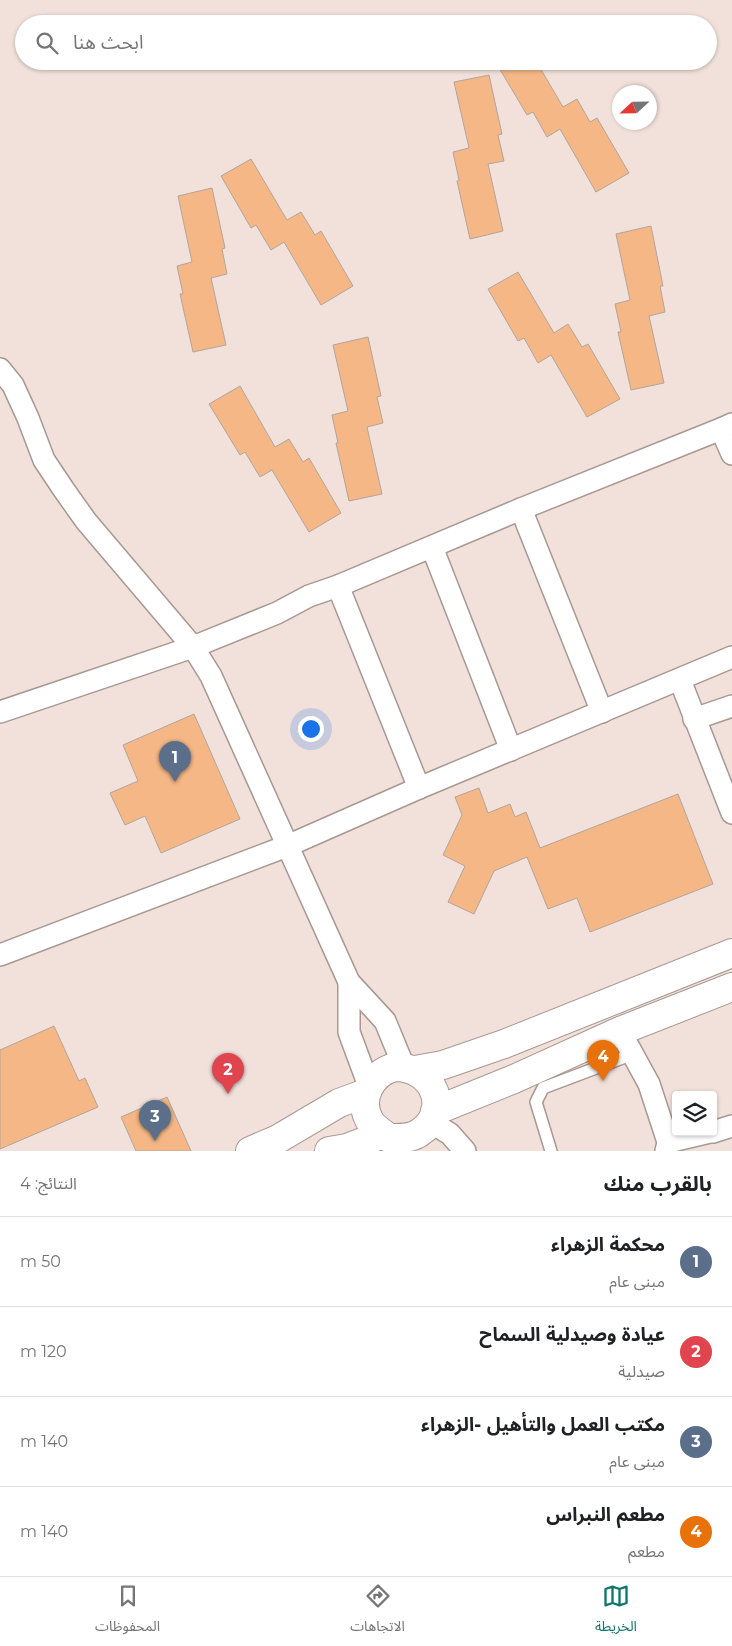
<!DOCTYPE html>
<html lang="ar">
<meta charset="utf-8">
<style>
:root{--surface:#fff;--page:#f2f2f2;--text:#202124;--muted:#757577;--line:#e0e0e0;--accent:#0f766e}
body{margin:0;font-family:Montserrat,"Noto Sans Arabic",sans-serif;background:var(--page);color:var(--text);direction:rtl}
.controls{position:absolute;right:15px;bottom:15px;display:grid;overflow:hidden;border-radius:5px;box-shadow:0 1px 4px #0004}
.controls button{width:45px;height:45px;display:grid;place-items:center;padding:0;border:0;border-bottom:1px solid var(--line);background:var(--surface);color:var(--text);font:25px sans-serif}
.compass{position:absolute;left:612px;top:85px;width:45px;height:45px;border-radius:50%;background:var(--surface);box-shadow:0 1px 4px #0004;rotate:248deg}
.you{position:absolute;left:310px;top:728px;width:18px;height:18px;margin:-12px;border:4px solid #fff;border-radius:50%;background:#1a73e8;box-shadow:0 0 0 8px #1a73e833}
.badge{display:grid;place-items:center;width:32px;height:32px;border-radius:50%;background:var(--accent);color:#fff;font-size:16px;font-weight:700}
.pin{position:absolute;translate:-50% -41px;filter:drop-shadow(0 1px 2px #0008)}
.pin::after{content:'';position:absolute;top:26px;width:18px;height:15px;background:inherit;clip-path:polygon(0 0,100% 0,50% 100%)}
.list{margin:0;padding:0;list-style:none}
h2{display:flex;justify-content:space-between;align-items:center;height:65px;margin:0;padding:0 20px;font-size:21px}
h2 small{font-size:16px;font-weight:400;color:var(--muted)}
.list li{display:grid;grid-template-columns:32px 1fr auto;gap:15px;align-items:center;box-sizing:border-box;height:90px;padding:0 20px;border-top:1px solid var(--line)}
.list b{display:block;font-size:19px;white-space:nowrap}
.list p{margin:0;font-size:16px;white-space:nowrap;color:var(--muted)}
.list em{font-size:16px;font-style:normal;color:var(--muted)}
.icon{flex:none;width:28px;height:28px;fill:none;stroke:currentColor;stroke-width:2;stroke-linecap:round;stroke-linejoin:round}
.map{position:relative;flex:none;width:732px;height:1151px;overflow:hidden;direction:ltr}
.search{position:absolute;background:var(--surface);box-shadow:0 1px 4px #0004;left:15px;right:15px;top:15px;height:55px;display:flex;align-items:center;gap:12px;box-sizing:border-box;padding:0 18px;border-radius:28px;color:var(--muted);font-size:19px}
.sheet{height:425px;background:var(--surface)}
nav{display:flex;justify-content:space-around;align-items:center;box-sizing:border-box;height:70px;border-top:1px solid var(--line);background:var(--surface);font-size:14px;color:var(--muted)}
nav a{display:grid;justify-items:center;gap:2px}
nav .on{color:var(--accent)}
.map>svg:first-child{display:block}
.building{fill:#f5b786;stroke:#b2a59b}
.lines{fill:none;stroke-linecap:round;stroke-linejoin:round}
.lane-casing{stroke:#a79992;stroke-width:14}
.street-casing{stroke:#a79992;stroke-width:24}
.secondary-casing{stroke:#a79992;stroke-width:30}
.lane{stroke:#fff;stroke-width:11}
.street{stroke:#fff;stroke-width:21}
.secondary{stroke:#fff;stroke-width:28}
</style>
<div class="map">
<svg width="732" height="1151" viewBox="0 0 732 1151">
<rect width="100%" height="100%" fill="#f1e1da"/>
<g class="building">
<polygon points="495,61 536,61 563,107 577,99 590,122 597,118 629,173 596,192 560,129 547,137 533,112 527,115"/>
<polygon points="489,75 502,134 498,135 504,161 488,164 503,231 470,239 457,181 459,180 453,152 469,148 454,82"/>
<polygon points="251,159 287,220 301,212 315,235 321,231 353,286 321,305 284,242 271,250 256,225 251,228 221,176"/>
<polygon points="212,188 225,248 222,249 227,274 211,278 226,345 193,352 180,294 183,294 177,266 192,262 178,196"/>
<polygon points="651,226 663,286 660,286 665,312 649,316 664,383 631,390 618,332 621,332 615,304 630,300 616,234"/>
<polygon points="518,272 554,333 568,324 582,347 588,344 620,399 587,417 551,355 538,363 524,338 518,341 488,289"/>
<polygon points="368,337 381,396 377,397 383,423 367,427 382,494 349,501 336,443 338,443 332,415 348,411 333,345"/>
<polygon points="240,386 275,447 289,439 303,462 309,458 341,513 309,532 272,470 260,477 245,452 240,455 209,404"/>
<polygon points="194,714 240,819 161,853 145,816 125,825 110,793 138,781 123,745"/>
<polygon points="479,788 488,813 510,804 515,817 526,812 540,848 678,794 713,884 590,932 577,898 548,909 527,857 494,871 474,914 448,902 465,866 443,855 462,815 455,797"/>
<polygon points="54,1026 79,1081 85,1078 98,1107 0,1149 0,1050"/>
<polygon points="167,1097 191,1151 136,1151 121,1117"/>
</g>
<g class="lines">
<g class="lane-casing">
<polyline id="lane" points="551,1151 536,1102 543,1088 633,1054"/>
</g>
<g class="street-casing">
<g id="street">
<polyline points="0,369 13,385 28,418 44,460 64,490 86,521 193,647 211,676 349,982 385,1021 404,1067"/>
<polyline points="732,424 721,429 732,454"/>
<polyline points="521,509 602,712"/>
<polyline points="432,547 511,750"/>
<polyline points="338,586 521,509 721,429"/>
<polyline points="680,680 732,813"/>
<polyline points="0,712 193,647 277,613 309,596 338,586 419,788"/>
<polyline points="694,719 732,706"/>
<polyline points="0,955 287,846 419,788 732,657"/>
<polyline points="349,982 349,1032 369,1086"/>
<polyline points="620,1031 649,1084 668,1142 666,1151"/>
<polyline points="431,1122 450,1134 465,1151"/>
<polyline points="713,1132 732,1126"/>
<polyline points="668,1142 710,1132"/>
</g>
</g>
<g class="secondary-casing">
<g id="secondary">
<path d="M395,1067C435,1067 452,1112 419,1133C410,1139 399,1138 389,1138C383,1133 376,1129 371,1123C356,1100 371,1073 395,1067Z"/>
<polyline points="415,1070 443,1065 504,1044 732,953"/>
<polyline points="435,1111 514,1079 620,1031 732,987"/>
<polyline points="250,1151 278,1139 339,1103 366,1093"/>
<polyline points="329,1151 347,1148 383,1134"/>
</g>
</g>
<use href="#lane" class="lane"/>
<use href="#street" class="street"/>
<use href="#secondary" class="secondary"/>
</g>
</svg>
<div class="controls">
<button><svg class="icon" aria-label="layers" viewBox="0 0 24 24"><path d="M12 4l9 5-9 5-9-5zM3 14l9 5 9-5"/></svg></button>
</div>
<svg class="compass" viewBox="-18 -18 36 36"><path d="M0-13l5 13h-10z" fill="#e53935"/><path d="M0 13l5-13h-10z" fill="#757577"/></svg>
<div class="you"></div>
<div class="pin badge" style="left:175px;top:782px;background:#5c6f8a">1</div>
<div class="pin badge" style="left:228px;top:1094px;background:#e0444e">2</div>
<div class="pin badge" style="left:155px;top:1141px;background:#5c6f8a">3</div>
<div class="pin badge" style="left:603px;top:1081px;background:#e8710a">4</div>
<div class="search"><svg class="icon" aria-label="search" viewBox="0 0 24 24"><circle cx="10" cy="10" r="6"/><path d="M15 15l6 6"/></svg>ابحث هنا</div>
</div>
<section class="sheet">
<h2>بالقرب منك<small>النتائج: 4</small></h2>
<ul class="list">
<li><span class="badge" style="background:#5c6f8a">1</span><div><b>محكمة الزهراء</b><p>مبنى عام</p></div><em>50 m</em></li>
<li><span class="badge" style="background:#e0444e">2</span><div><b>عيادة وصيدلية السماح</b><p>صيدلية</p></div><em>120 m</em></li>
<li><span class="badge" style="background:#5c6f8a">3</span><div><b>مكتب العمل والتأهيل -الزهراء</b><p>مبنى عام</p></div><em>140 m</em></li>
<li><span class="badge" style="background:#e8710a">4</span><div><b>مطعم النبراس</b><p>مطعم</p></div><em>140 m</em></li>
</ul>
</section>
<nav>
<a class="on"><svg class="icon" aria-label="map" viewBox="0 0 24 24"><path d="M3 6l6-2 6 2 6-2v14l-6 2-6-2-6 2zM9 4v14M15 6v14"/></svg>الخريطة</a>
<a><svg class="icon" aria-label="directions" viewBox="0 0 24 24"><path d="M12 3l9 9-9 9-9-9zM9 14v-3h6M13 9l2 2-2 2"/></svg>الاتجاهات</a>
<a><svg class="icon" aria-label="saved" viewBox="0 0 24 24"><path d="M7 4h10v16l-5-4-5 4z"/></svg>المحفوظات</a>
</nav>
